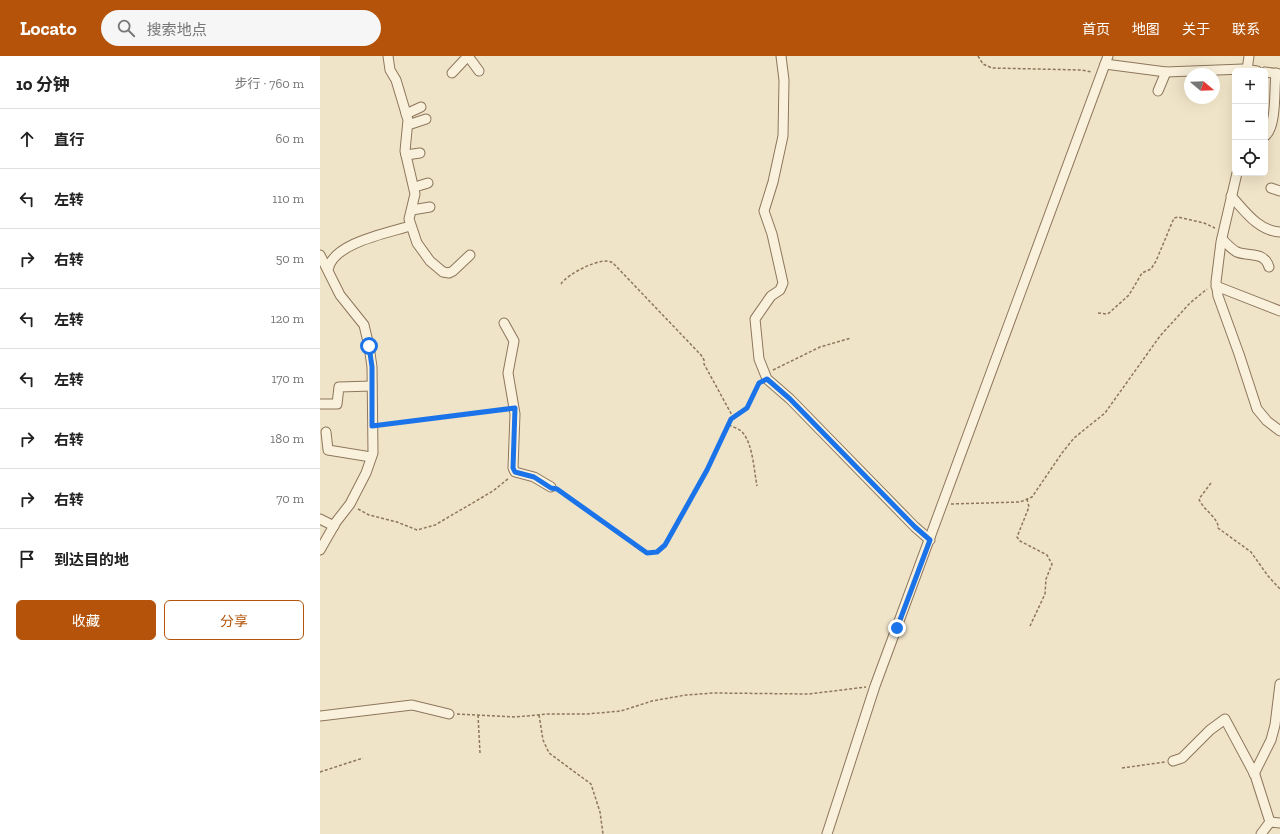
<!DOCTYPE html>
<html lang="zh">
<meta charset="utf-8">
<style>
:root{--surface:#fff;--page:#f6f6f6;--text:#222;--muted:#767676;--line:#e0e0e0;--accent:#b45309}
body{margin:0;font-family:"Zilla Slab","Noto Sans SC",serif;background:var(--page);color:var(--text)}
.controls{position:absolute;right:12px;top:12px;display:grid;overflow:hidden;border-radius:6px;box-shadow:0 4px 16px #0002}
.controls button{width:36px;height:36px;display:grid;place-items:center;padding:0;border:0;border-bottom:1px solid var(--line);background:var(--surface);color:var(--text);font:20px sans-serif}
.compass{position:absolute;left:864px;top:12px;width:36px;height:36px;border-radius:50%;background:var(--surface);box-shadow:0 4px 16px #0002;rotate:109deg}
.stop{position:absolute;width:12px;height:12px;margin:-9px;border:3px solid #1a73e8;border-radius:50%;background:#fff}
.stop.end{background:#1a73e8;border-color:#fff;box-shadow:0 1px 4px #0008}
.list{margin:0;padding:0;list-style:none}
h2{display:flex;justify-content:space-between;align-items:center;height:52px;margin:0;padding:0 16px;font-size:17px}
h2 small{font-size:13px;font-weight:400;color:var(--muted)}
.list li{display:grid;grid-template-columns:26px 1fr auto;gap:12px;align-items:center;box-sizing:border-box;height:60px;padding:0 16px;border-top:1px solid var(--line)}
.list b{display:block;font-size:15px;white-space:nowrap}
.list em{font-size:13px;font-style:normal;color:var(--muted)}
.actions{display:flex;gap:8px;padding:12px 16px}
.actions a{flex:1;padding:9px 0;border:1px solid var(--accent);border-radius:6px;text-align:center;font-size:14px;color:var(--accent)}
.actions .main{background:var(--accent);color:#fff}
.icon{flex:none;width:22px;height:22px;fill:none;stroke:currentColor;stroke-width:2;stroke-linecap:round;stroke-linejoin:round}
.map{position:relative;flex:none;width:960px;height:778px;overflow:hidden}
header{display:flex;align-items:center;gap:24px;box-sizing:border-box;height:56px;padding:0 20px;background:var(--accent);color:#fff}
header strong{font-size:19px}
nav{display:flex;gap:22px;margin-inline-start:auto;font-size:14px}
.search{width:280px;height:36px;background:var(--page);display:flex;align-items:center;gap:10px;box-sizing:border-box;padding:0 14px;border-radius:22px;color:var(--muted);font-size:15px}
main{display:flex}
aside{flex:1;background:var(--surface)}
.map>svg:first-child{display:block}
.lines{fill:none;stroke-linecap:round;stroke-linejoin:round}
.minor-casing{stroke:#8d765c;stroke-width:11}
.path{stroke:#8d765c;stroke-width:1.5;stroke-dasharray:3 2;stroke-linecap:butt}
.minor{stroke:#faf1dc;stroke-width:9}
.route{stroke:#1a73e8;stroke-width:5}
</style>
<header>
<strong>Locato</strong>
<div class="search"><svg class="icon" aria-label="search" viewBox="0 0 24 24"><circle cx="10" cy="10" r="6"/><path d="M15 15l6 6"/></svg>搜索地点</div>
<nav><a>首页</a><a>地图</a><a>关于</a><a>联系</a></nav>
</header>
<main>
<aside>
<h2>10 分钟<small>步行 · 760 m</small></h2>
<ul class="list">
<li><svg class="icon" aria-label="ahead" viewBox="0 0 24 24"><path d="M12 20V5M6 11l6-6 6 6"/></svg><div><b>直行</b></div><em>60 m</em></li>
<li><svg class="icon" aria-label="left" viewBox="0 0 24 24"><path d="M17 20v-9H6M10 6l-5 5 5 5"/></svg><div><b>左转</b></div><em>110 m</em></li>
<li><svg class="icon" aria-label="right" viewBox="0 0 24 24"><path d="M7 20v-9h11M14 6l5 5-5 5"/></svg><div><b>右转</b></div><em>50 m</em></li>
<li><svg class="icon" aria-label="left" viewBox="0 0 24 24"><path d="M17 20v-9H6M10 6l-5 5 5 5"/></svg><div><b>左转</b></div><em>120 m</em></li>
<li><svg class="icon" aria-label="left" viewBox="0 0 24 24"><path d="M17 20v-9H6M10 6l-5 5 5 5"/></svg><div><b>左转</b></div><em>170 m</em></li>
<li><svg class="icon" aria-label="right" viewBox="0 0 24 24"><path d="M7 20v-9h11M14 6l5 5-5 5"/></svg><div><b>右转</b></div><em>180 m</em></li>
<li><svg class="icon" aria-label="right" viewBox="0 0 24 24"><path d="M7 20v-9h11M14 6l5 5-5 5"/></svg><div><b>右转</b></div><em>70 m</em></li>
<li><svg class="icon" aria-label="arrive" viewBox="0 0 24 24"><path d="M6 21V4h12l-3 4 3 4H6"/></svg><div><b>到达目的地</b></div></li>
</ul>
<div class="actions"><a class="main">收藏</a><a>分享</a></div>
</aside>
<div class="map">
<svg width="960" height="778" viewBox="0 0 960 778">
<rect width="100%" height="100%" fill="#f0e4c8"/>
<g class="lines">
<g class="minor-casing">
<g id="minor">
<polyline points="68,0 70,14 76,24 88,64 85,95 95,138 89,163 97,187 110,205 123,216 129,217 133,215 150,199"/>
<polyline points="148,0 159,15"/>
<polyline points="461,0 464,24 463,80 453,126 444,155 452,178 463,227 460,234 451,240 435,263 439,303 447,323 470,343 595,471 610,484"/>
<polyline points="785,8 846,16 923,13 937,15"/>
<polyline points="927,14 929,0"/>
<polyline points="945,16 960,18"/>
<polyline points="132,17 148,0"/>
<polyline points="838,35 846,16"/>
<polyline points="86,58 101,51"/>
<polyline points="88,69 106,63"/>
<path d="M945,80C957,71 954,32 956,17"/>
<polyline points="86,99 100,97"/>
<polyline points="917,117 901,186 896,226 898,240 919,298 937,353 947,365 960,375"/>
<polyline points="95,131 108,127"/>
<polyline points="951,132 960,135"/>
<path d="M911,140C924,154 938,175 960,176"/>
<polyline points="92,154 110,151"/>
<path d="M902,183C906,187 911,193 917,196C930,201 944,195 949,211"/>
<polyline points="0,199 20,239 44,269 49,290 52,311 53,397 46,417 30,448 16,466 0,494"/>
<path d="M8,214C12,187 68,177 90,170"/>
<polyline points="896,230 960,255"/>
<polyline points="184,267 194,285 188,317 195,358 193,412 195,416 214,421 231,431"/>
<polyline points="0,348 17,348 19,331 52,330"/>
<polyline points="6,376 8,394 51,401"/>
<polyline points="0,463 14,470"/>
<polyline points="0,660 92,649 129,658"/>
<polyline points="853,705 862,702 890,674 905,663 935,719 950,766"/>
<polyline points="934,718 951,684 955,669 960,628"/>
<polyline points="507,778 555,630 788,0"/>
<polyline points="941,778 950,766 960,767"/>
</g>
</g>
<g class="path">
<polyline points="658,0 663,8 672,12 761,14 772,16"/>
<path d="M241,228C247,218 283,199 293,207L381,299L384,304V308L413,361"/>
<polyline points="778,257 787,258 789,257 809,239 822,217 831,213 836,205 854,162 858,161 884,167 895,172"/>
<polyline points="453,314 500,291 531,282"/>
<polyline points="60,369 185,353"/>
<path d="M409,369C413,371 420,373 423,377C433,389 434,415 437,430"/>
<path d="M891,427L879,443C883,454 899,462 898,472L931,496L948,520L960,533"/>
<polyline points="238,433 320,494 327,497 332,497 337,495 345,489 387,414 411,363 427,352 440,327"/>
<polyline points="707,443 709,451 697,481 700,485 727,499 732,508 726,523 725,538 710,570"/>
<polyline points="631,448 700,446 712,441 742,397 754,382 785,357 840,280 870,247 887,233"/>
<polyline points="38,453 49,459 77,466 97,474 115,469 173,435 189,422"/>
<polyline points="137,658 195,661 228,658 267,658 301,655 332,645 366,639 394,637 489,638 546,631"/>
<polyline points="158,659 160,697"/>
<polyline points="219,659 223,684 229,697 271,728 280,756 283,778"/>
<polyline points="802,712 845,706"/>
<polyline points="0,716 43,702"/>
</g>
<use href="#minor" class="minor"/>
</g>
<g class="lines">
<polyline class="route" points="49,290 52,311 52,370 195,352 193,412 195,416 214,421 231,432 237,433 327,497 337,496 345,489 387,414 411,363 427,352 439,327 447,323 470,343 595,471 610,484 577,572"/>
</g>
</svg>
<div class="controls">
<button>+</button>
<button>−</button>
<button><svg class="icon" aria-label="locate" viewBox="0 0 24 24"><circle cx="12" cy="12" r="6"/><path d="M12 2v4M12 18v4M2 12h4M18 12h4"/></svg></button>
</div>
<svg class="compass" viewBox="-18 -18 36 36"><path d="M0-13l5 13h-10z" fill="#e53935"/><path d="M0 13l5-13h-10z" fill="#767676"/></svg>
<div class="stop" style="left:49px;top:290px"></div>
<div class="stop end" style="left:577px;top:572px"></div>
</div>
</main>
